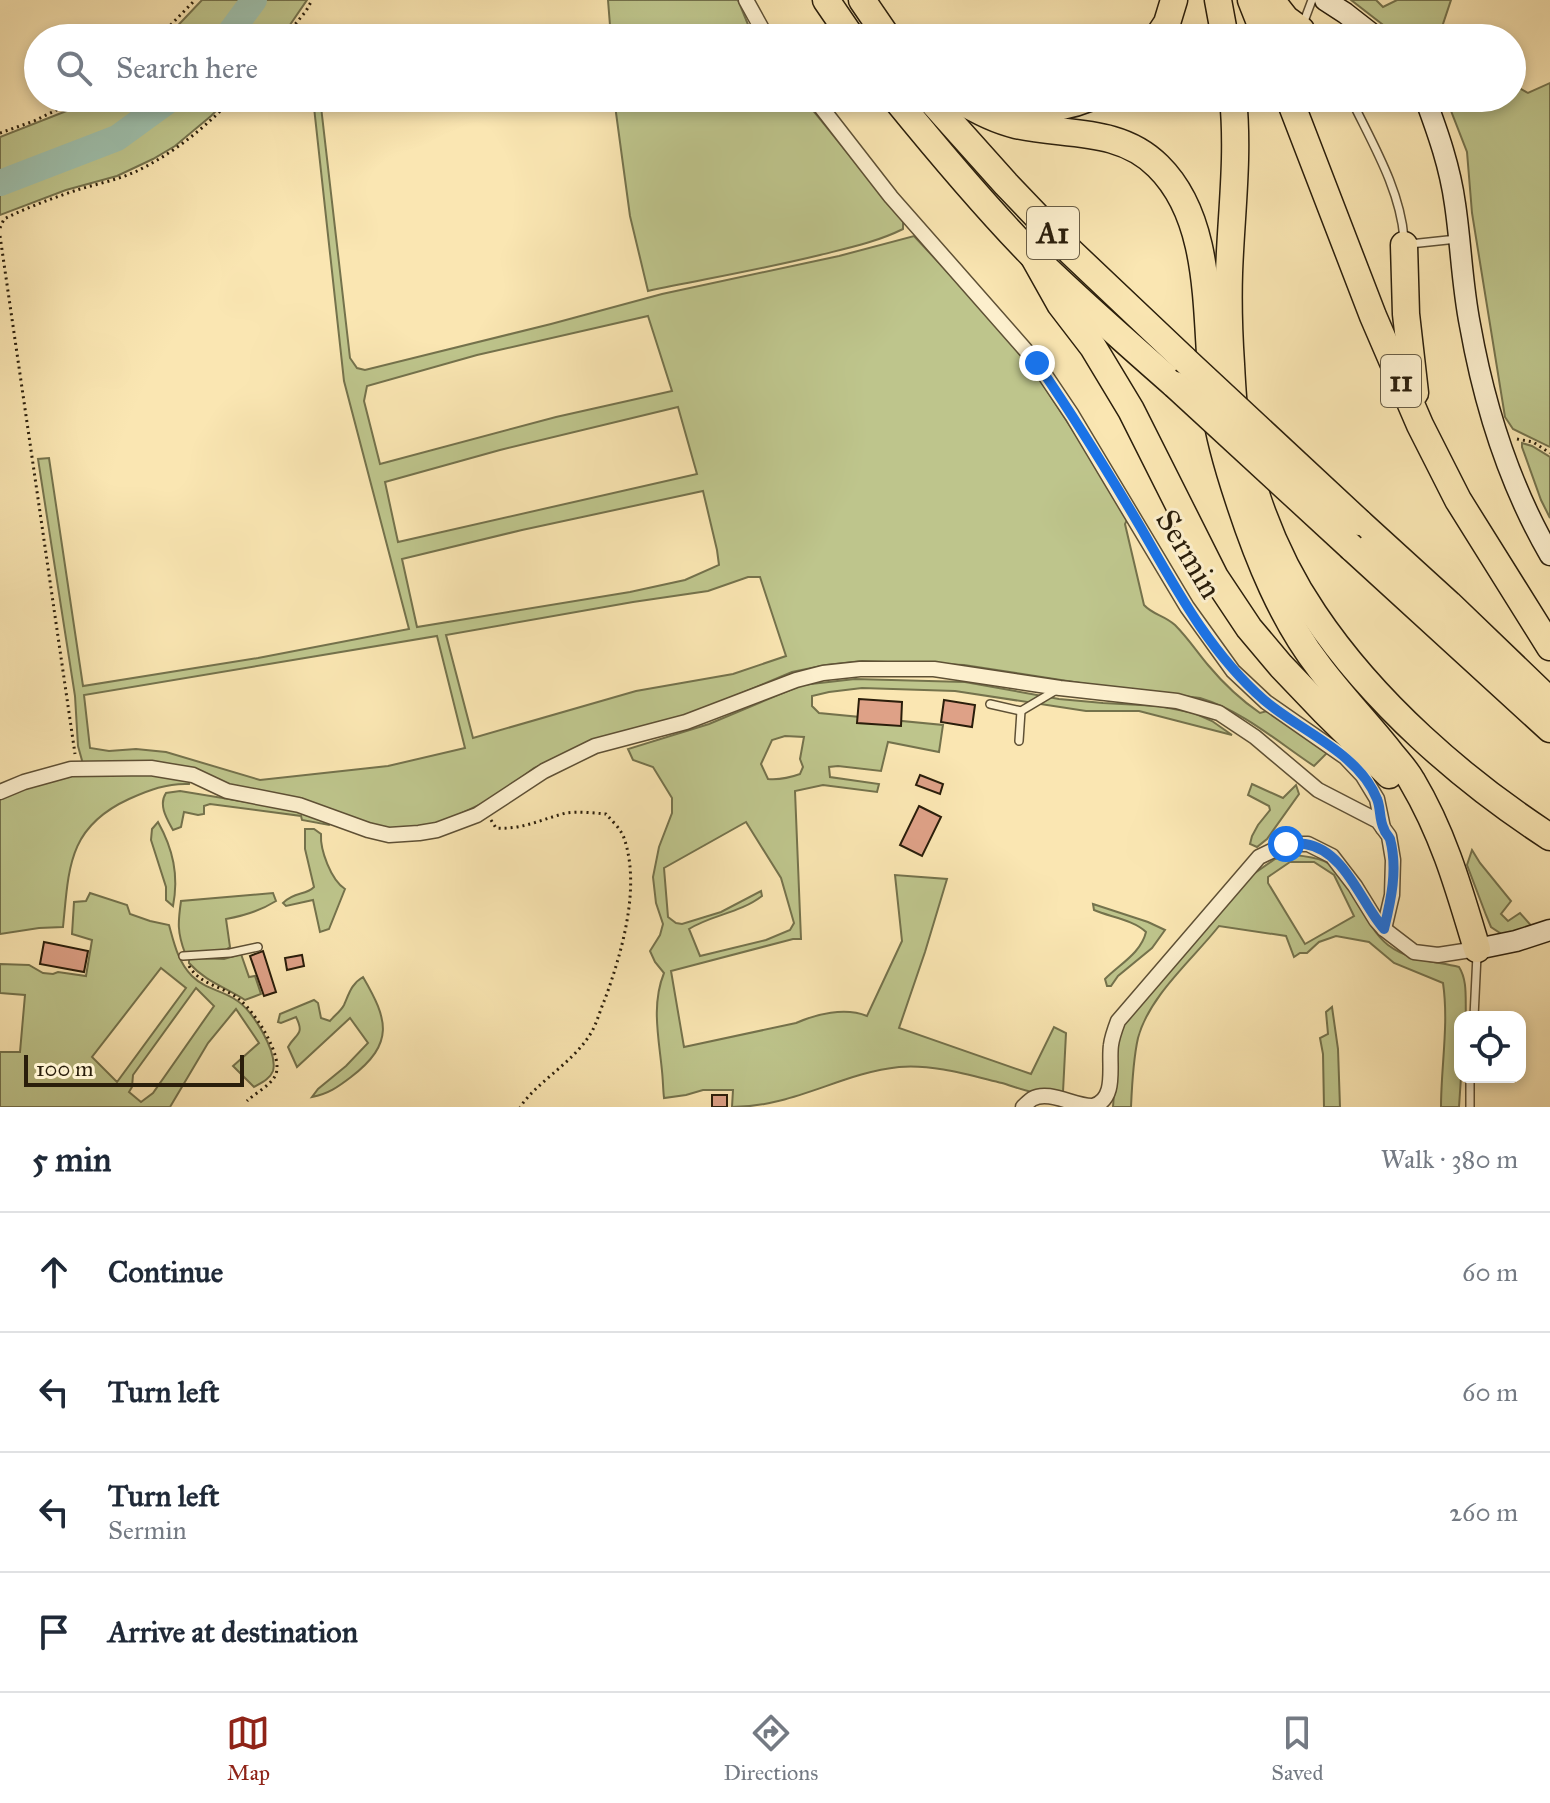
<!DOCTYPE html>
<meta charset="utf-8">
<style>
:root{--surface:#fff;--page:#f2f2f3;--text:#1f2937;--muted:#747a83;--line:#e0e1e3;--accent:#8f2418}
body{margin:0;font-family:"IM FELL Great Primer",serif;background:var(--page);color:var(--text)}
.controls{position:absolute;right:24px;bottom:24px;display:grid;overflow:hidden;border-radius:16px;box-shadow:0 4px 12px #0003}
.controls button{width:72px;height:72px;display:grid;place-items:center;padding:0;border:0;border-bottom:2px solid var(--line);background:var(--surface);color:var(--text);font:40px sans-serif}
.scale{position:absolute;left:24px;bottom:20px;width:220px;box-sizing:border-box;padding-left:8px;border:4px solid #2a1e0b;border-top:0;font-size:22px;line-height:28px;white-space:nowrap;color:#2a1e0b;-webkit-text-stroke:6px #fcefcd;paint-order:stroke}
.stop{position:absolute;width:24px;height:24px;margin:-18px;border:6px solid #1a73e8;border-radius:50%;background:#fff}
.stop.end{background:#1a73e8;border-color:#fff;box-shadow:0 2px 8px #0008}
.list{margin:0;padding:0;list-style:none}
h2{display:flex;justify-content:space-between;align-items:center;height:104px;margin:0;padding:0 32px;font-size:34px}
h2 small{font-size:26px;font-weight:400;color:var(--muted)}
.list li{display:grid;grid-template-columns:52px 1fr auto;gap:24px;align-items:center;box-sizing:border-box;height:120px;padding:0 32px;border-top:2px solid var(--line)}
.list b{display:block;font-size:30px;white-space:nowrap}
.list p{margin:0;font-size:26px;white-space:nowrap;color:var(--muted)}
.list em{font-size:26px;font-style:normal;color:var(--muted)}
.icon{flex:none;width:44px;height:44px;fill:none;stroke:currentColor;stroke-width:2;stroke-linecap:round;stroke-linejoin:round}
.map{position:relative;flex:none;width:1550px;height:1107px;overflow:hidden}
.search{position:absolute;background:var(--surface);box-shadow:0 4px 12px #0003;left:24px;right:24px;top:24px;height:88px;display:flex;align-items:center;gap:20px;box-sizing:border-box;padding:0 28px;border-radius:44px;color:var(--muted);font-size:30px}
.sheet{height:584px;background:var(--surface)}
nav{display:flex;justify-content:space-around;align-items:center;box-sizing:border-box;height:112px;border-top:2px solid var(--line);background:var(--surface);font-size:22px;color:var(--muted)}
nav a{display:grid;justify-items:center;gap:4px}
nav .on{color:var(--accent)}
.map>svg:first-child{display:block}
.green{fill:#bec58c;stroke:#74724c;stroke-width:2;fill-rule:evenodd}
.lines{fill:none;stroke-linecap:round;stroke-linejoin:round}
.river{stroke:#9ec0ad;stroke-width:26}
.building{fill:#dea187;stroke:#2a1e0b;stroke-width:2}
.lane-casing{stroke:#5e5035;stroke-width:10}
.street-casing{stroke:#5e5035;stroke-width:17}
.secondary-casing{stroke:#2a1e0b;stroke-width:23}
.highway-casing{stroke:#2a1e0b;stroke-width:29}
.path{stroke:#2a1e0b;stroke-width:3;stroke-dasharray:2 4;stroke-linecap:butt}
.lane{stroke:#fcefcd;stroke-width:7}
.street{stroke:#fcefcd;stroke-width:14}
.secondary{stroke:#fcefcd;stroke-width:20}
.highway{stroke:#fae6b2;stroke-width:26}
.highway-bridge-casing{stroke:#2a1e0b;stroke-width:29;stroke-linecap:butt}
.highway-bridge{stroke:#fae6b2;stroke-width:26}
.route{stroke:#1a73e8;stroke-width:10}
.labels{text-anchor:middle;dominant-baseline:central;stroke-width:6;stroke-linejoin:round;paint-order:stroke}
.shield{fill:#fcefcd;stroke:#695d45;stroke-width:2}
.shield-label{font-size:30px;font-weight:bold;fill:#2a1e0b}
.street-label{font-size:32px;fill:#2a1e0b;stroke:#fcefcd}
</style>
<div class="map">
<svg width="1550" height="1107" viewBox="0 0 1550 1107">
<rect width="100%" height="100%" fill="#fae6b2"/>
<filter id="stains"><feTurbulence type="fractalNoise" baseFrequency=".0025" numOctaves="4"/><feColorMatrix values="0 0 0 0 .2 0 0 0 0 .09 0 0 0 0 .02 0 0 0 .5 -.17"/></filter>
<radialGradient id="worn" r=".72"><stop offset=".6" stop-color="#630" stop-opacity="0"/><stop offset="1" stop-color="#630" stop-opacity=".3"/></radialGradient>
<g class="green">
<polygon points="202,0 247,0 221,38 166,38"/>
<polygon points="263,0 307,0 281,38 237,38"/>
<polygon points="608,0 738,0 749,27 756,38 611,38"/>
<polygon points="1351,0 1376,0 1383,7 1397,0 1451,0 1443,24 1449,38 1400,38"/>
<polygon points="1550,83 1550,447 1513,429 1505,417 1472,213 1467,152 1446,98 1512,98 1512,84 1528,93"/>
<polygon points="92,98 159,98 123,124 77,146 0,175 0,137 74,108"/>
<polygon points="183,98 229,98 211,116 175,146 153,159 117,176 66,190 0,215 0,189 111,147 156,120"/>
<path d="M313,98H320L350,358L357,368L365,370L551,324L662,294L839,256L914,236L995,323L1038,377L1089,455L1127,520L1125,524L1144,605C1153,615 1164,615 1175,625C1188,638 1197,652 1208,665C1223,683 1241,700 1260,713L1267,711L1327,753L1314,766C1278,742 1243,711 1200,698L1106,687L964,665L862,661L826,665L792,672L682,718L578,748L534,768L494,798L441,823L410,829L383,828L213,782C167,757 133,763 83,764L78,746L75,696L38,459L49,458L83,686L258,658L409,629L344,381ZM648,316L672,391L556,417L380,464L364,401L367,386L477,355ZM678,407L697,474L398,542L385,482L500,450ZM703,491L717,550L719,565L685,580L630,592L417,627L402,559L522,530ZM748,577H760L786,656L733,674L636,691L473,738L446,635L633,602L708,591ZM437,636L465,748L388,766L260,780L166,752L136,749L109,751L90,748L84,695Z"/>
<path d="M614,98H803L903,221V229C877,242 848,248 820,255C763,269 705,279 648,291L630,216Z"/>
<polygon points="1522,443 1532,446 1550,457 1550,518 1541,500 1522,447"/>
<path d="M855,679L965,682L1059,699L1103,703L1159,706L1194,713L1212,721L1232,735L1139,711H1086L955,691L862,688L829,692L812,696V706L819,713L943,725L939,752L888,742L881,771L838,766L829,767L830,777L879,784L877,792L823,785L795,791L801,939H793L671,971L684,1047L796,1023C816,1014 845,1007 867,1016L902,941L895,875L947,879L925,952L899,1028L1031,1074L1054,1027L1066,1033L1063,1092C1053,1092 1042,1093 1032,1092C1022,1090 1012,1086 1002,1083C969,1075 933,1064 899,1067C841,1073 794,1107 732,1107L733,1090H703L686,1095L664,1098C663,1089 663,1080 662,1071C659,1039 651,1005 664,973L655,962L650,951L660,935L663,924L656,903L653,877L659,847L672,813V798L653,767L633,760L628,749L709,724L802,685ZM785,736L804,737L800,759L803,767L800,774C789,778 780,780 768,779L761,764L772,740ZM746,822L781,878L794,923L790,930L766,940L700,956L689,929C711,915 740,913 762,896L761,891L721,912L682,924L676,923L668,917L664,868Z"/>
<path d="M83,772H143L190,779L189,784C167,783 149,790 129,799C68,827 69,867 63,927L39,928L0,934V795Z"/>
<polygon points="1252,784 1283,798 1296,785 1299,794 1267,839 1257,847 1250,844 1252,836 1258,825 1270,810 1269,806 1248,795"/>
<path d="M180,791L302,811L331,821L329,825L302,820L301,816L210,804L204,806V814L198,815L184,812L181,827L173,830C167,819 158,805 166,793Z"/>
<path d="M158,822C173,849 179,875 173,906L166,900V887L151,840L152,829Z"/>
<path d="M305,829H314L321,834C320,850 331,880 345,889L329,929L320,932L313,900L286,906L283,903C295,891 305,896 314,887L305,849Z"/>
<polygon points="1472,850 1480,863 1511,901 1501,914 1508,921 1520,913 1535,930 1503,935 1491,927 1486,915 1467,865"/>
<path d="M1293,855C1303,856 1314,857 1324,861C1353,873 1361,924 1388,945C1409,961 1434,961 1459,967C1468,981 1465,1000 1466,1017H1460L1461,1077L1459,1107H1441C1441,1066 1449,1024 1443,983L1394,963L1369,942L1336,936L1319,942L1307,953H1300L1294,957L1286,936L1219,926C1193,959 1149,996 1138,1038C1133,1060 1132,1084 1131,1107H1113L1118,1036L1125,1021L1252,875L1275,859ZM1290,862H1314L1334,875L1354,916L1305,944L1268,883V877Z"/>
<path d="M90,893L127,905L130,914L150,921L169,925C174,943 178,962 192,976C206,990 222,990 236,1000C252,1009 278,1052 273,1071C270,1079 261,1083 254,1087L233,1066L259,1043L236,1009L208,1043L170,1107H0V1052H20L25,995L0,993V964L29,965L43,973L53,974L58,972L86,976L92,940L72,934L74,902L86,901ZM161,968L186,988L117,1082L92,1057ZM196,988L214,1006L153,1093L141,1102L129,1092L132,1087L133,1075Z"/>
<path d="M273,893L276,901C260,911 243,916 226,919L230,947L222,952L185,953C177,932 178,922 181,901Z"/>
<path d="M1093,904L1148,922L1165,930L1152,948L1118,976L1111,986H1107L1105,979C1120,964 1141,953 1146,932C1134,920 1110,917 1094,910Z"/>
<path d="M241,954L249,977L255,976L261,994L245,1000C225,987 206,982 189,963V958L224,959Z"/>
<path d="M363,977C388,1020 395,1043 351,1077C338,1087 328,1094 312,1097L318,1089L346,1066L368,1043L350,1018L297,1067L288,1047C296,1033 305,1035 296,1017L281,1023L278,1022L280,1014L314,1000L318,1003L321,1018L330,1021C334,1016 341,1011 344,1005C349,994 351,984 363,977Z"/>
<polygon points="1332,1007 1338,1049 1340,1107 1324,1107 1323,1054 1320,1038 1328,1034 1326,1012"/>
</g>
<g class="lines">
<g class="river">
<polyline points="226,38 254,0"/>
<polyline points="0,183 117,138 172,98"/>
</g>
</g>
<g class="building">
<polygon points="859,699 902,702 901,726 857,723"/>
<polygon points="944,700 975,705 972,727 941,722"/>
<polygon points="920,775 943,784 940,794 916,785"/>
<polygon points="919,806 941,817 922,856 900,845"/>
<polygon points="44,942 88,951 84,972 40,964"/>
<polygon points="263,951 276,992 264,996 250,956"/>
<polygon points="302,955 304,966 287,970 285,958"/>
<rect x="712" y="1095" width="15" height="12"/>
</g>
<g class="lines">
<g class="lane-casing">
<g id="lane">
<polyline points="1303,24 1312,0"/>
<path d="M1351,99C1372,143 1400,189 1404,238"/>
<polyline points="1410,244 1457,239"/>
<polyline points="990,704 1021,711 1058,689"/>
<polyline points="1019,741 1021,711"/>
<polyline points="183,956 230,953 258,947"/>
<polyline points="1474,1017 1477,955"/>
<polyline points="1470,1107 1470,1077"/>
</g>
</g>
<g class="street-casing">
<g id="street">
<polyline points="746,0 767,38"/>
<polyline points="814,98 891,197 1037,363 1072,415 1187,607 1233,671 1266,702 1345,757 1363,776 1377,799 1383,828"/>
<polyline points="0,792 24,782 71,769 151,768 193,775 227,791 299,805 368,830 389,835 419,833 437,830 477,815 544,771 595,746 686,722 796,680 823,673 860,669 934,669 1060,688 1177,701 1219,713 1255,737 1318,790 1378,821 1389,836 1393,860 1392,895 1384,929"/>
<path d="M1023,1107C1026,1104 1029,1101 1032,1099C1049,1089 1075,1107 1093,1106C1118,1099 1108,1064 1111,1045C1112,1037 1115,1029 1118,1021L1259,857L1286,844H1308L1332,856L1355,886L1376,920L1384,929L1414,952L1438,955L1477,949"/>
</g>
</g>
<g class="secondary-casing">
<g id="secondary">
<polyline points="1325,0 1345,13 1377,38"/>
<path d="M1425,98C1438,133 1450,167 1455,204C1461,244 1462,285 1470,325C1484,404 1510,486 1550,555"/>
<polyline points="1477,949 1516,941 1550,930"/>
</g>
</g>
<g class="highway-casing">
<g id="highway">
<polyline points="826,0 852,38"/>
<polyline points="862,0 888,38"/>
<polyline points="1218,0 1225,38"/>
<polyline points="1251,0 1266,38"/>
<polyline points="1271,0 1286,19 1301,30"/>
<polyline points="1157,38 1167,23 1174,0"/>
<path d="M895,98C939,152 984,206 1033,256C1079,301 1127,343 1175,385"/>
<polyline points="929,98 1006,184 1071,252 1185,360"/>
<path d="M956,98C974,109 994,120 1016,125C1064,136 1119,127 1158,166C1218,225 1203,330 1215,407C1219,439 1229,471 1239,501C1258,559 1282,619 1320,668C1342,697 1367,723 1390,752C1397,761 1406,770 1412,781C1444,835 1459,889 1477,949"/>
<path d="M1233,98C1239,156 1231,215 1229,273C1228,303 1229,334 1231,364C1232,384 1233,405 1236,425C1238,436 1242,448 1246,460C1260,514 1282,567 1314,614C1373,702 1462,780 1550,837"/>
<polyline points="1289,98 1373,316 1420,425 1458,500 1550,647"/>
<path d="M999,106C1030,111 1060,110 1089,98"/>
<polyline points="1404,245 1406,314 1415,393"/>
<polyline points="1032,254 1060,304 1093,347 1131,410 1215,577 1249,628 1281,666 1325,712 1389,775"/>
<polyline points="1359,522 1449,604 1550,701"/>
<polyline points="1352,548 1550,729"/>
</g>
</g>
<g class="path">
<polyline points="158,38 195,0"/>
<polyline points="284,38 306,11 312,0"/>
<polyline points="0,133 34,121 81,98"/>
<path d="M0,228L4,219C26,208 50,199 74,191C95,184 119,180 139,170C175,152 206,127 233,98"/>
<polyline points="0,236 75,754"/>
<polyline points="1517,439 1533,442 1550,453"/>
<path d="M491,820L496,828C522,830 542,819 566,813C578,811 593,813 606,814C612,821 621,829 624,838C641,887 622,952 605,999C600,1010 597,1023 591,1033C573,1063 540,1079 520,1107"/>
<path d="M189,966C201,986 224,986 240,1000C255,1012 285,1058 275,1076C270,1086 255,1093 247,1101"/>
</g>
<use href="#lane" class="lane"/>
<use href="#street" class="street"/>
<use href="#secondary" class="secondary"/>
<use href="#highway" class="highway"/>
<g class="highway-bridge-casing">
<g id="highway-bridge">
<polyline points="1185,360 1359,522"/>
<polyline points="1175,385 1352,548"/>
</g>
</g>
<use href="#highway-bridge" class="highway-bridge"/>
</g>
<g class="lines">
<path class="route" d="M1037,363C1074,417 1108,472 1141,528C1176,589 1210,653 1264,700C1300,731 1359,753 1377,799C1381,808 1379,820 1384,829C1385,833 1388,835 1390,839C1398,869 1391,900 1384,929C1361,903 1345,850 1305,844C1299,843 1292,844 1286,844"/>
</g>
<g class="labels">
<g class="shield">
<rect x="1027" y="207" width="52" height="52" rx="6"/>
<rect x="1381" y="355" width="40" height="52" rx="6"/>
</g>
<g class="shield-label">
<text x="1053" y="233">A1</text>
<text x="1401" y="381">11</text>
</g>
<g class="street-label">
<text transform="translate(1189 554) rotate(59)">Sermin</text>
</g>
</g>
<rect width="100%" height="100%" filter="url(#stains)"/>
<rect width="100%" height="100%" fill="url(#worn)"/>
</svg>
<div class="controls">
<button><svg class="icon" aria-label="locate" viewBox="0 0 24 24"><circle cx="12" cy="12" r="6"/><path d="M12 2v4M12 18v4M2 12h4M18 12h4"/></svg></button>
</div>
<div class="scale">100 m</div>
<div class="stop" style="left:1286px;top:844px"></div>
<div class="stop end" style="left:1037px;top:363px"></div>
<div class="search"><svg class="icon" aria-label="search" viewBox="0 0 24 24"><circle cx="10" cy="10" r="6"/><path d="M15 15l6 6"/></svg>Search here</div>
</div>
<section class="sheet">
<h2>5 min<small>Walk · 380 m</small></h2>
<ul class="list">
<li><svg class="icon" aria-label="ahead" viewBox="0 0 24 24"><path d="M12 20V5M6 11l6-6 6 6"/></svg><div><b>Continue</b></div><em>60 m</em></li>
<li><svg class="icon" aria-label="left" viewBox="0 0 24 24"><path d="M17 20v-9H6M10 6l-5 5 5 5"/></svg><div><b>Turn left</b></div><em>60 m</em></li>
<li><svg class="icon" aria-label="left" viewBox="0 0 24 24"><path d="M17 20v-9H6M10 6l-5 5 5 5"/></svg><div><b>Turn left</b><p>Sermin</p></div><em>260 m</em></li>
<li><svg class="icon" aria-label="arrive" viewBox="0 0 24 24"><path d="M6 21V4h12l-3 4 3 4H6"/></svg><div><b>Arrive at destination</b></div></li>
</ul>
</section>
<nav>
<a class="on"><svg class="icon" aria-label="map" viewBox="0 0 24 24"><path d="M3 6l6-2 6 2 6-2v14l-6 2-6-2-6 2zM9 4v14M15 6v14"/></svg>Map</a>
<a><svg class="icon" aria-label="directions" viewBox="0 0 24 24"><path d="M12 3l9 9-9 9-9-9zM9 14v-3h6M13 9l2 2-2 2"/></svg>Directions</a>
<a><svg class="icon" aria-label="saved" viewBox="0 0 24 24"><path d="M7 4h10v16l-5-4-5 4z"/></svg>Saved</a>
</nav>
